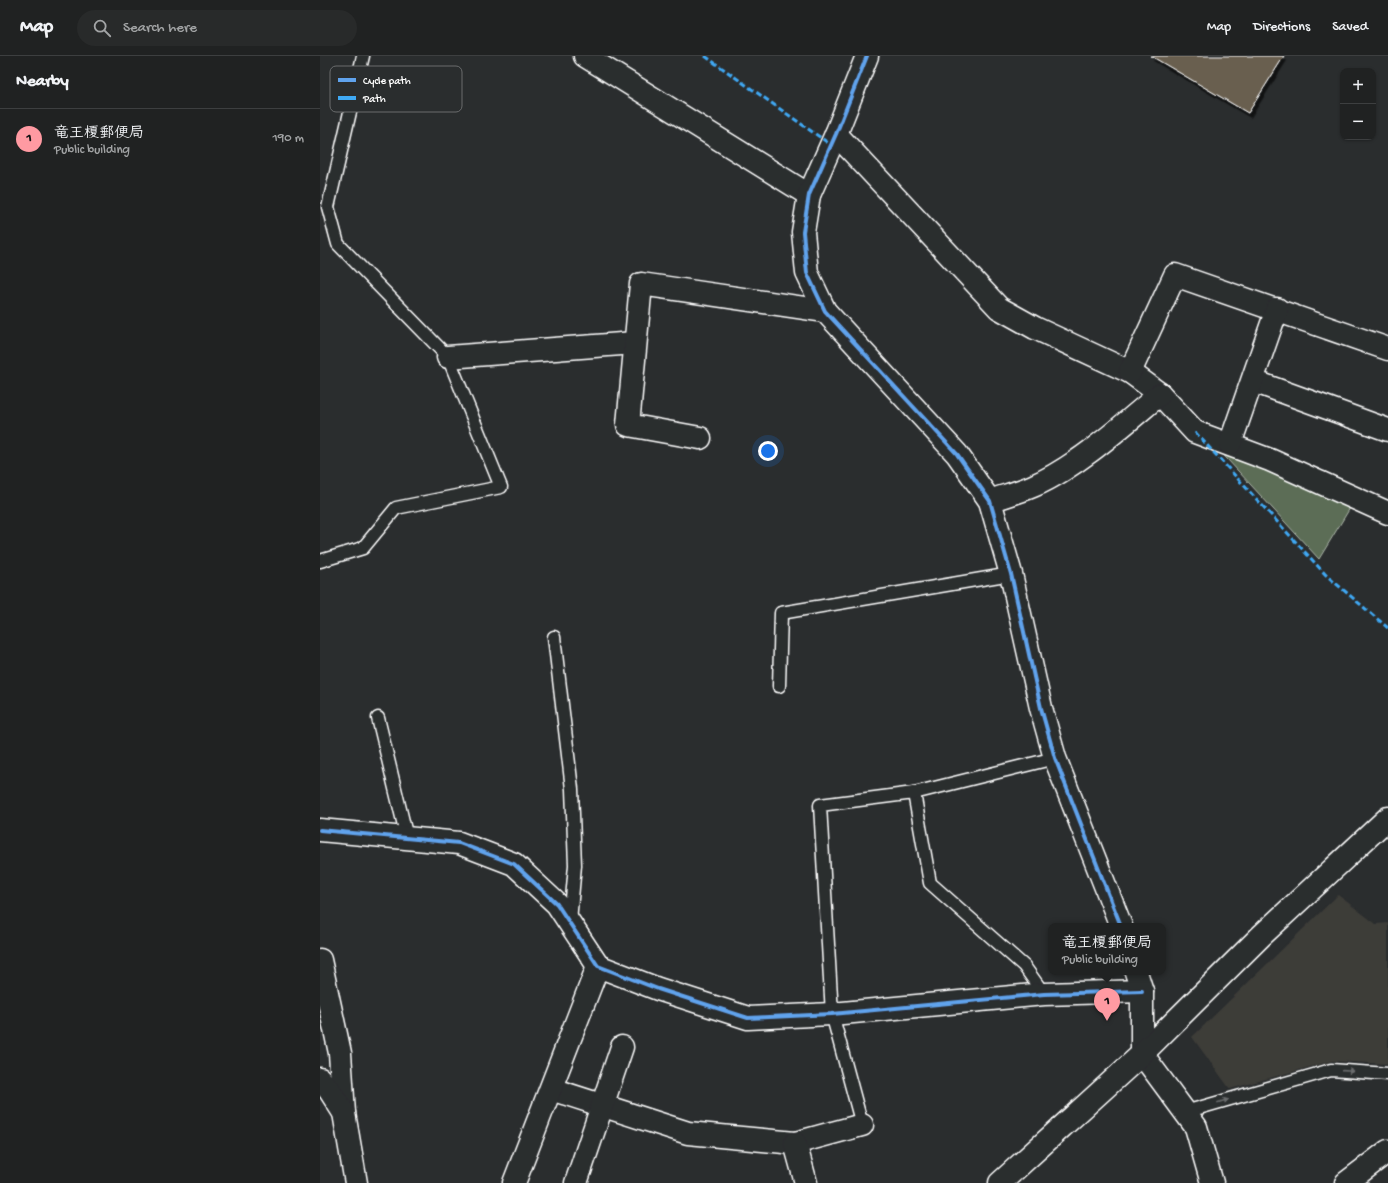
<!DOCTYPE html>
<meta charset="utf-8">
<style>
:root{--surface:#202222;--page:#282a2a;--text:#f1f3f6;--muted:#a2a4a5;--line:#3d3f40;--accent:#ff9aa2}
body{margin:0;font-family:"Gochi Hand","Klee One",sans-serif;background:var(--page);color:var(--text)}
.controls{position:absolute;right:12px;top:12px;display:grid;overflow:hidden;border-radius:8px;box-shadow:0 1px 3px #0004}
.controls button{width:36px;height:36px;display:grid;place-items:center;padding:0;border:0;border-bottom:1px solid var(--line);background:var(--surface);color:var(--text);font:20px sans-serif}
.you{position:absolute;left:448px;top:395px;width:14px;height:14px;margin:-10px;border:3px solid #fff;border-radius:50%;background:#1a73e8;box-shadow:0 0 0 6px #1a73e833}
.badge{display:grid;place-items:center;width:26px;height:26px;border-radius:50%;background:var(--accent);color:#111;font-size:13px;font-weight:700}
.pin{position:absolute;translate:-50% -33px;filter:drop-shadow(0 1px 2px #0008)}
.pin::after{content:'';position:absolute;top:21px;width:14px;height:12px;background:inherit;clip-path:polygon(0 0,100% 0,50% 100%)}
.popup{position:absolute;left:728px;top:867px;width:118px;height:52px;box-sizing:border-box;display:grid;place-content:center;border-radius:8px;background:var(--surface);filter:drop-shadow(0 1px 3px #0005);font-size:13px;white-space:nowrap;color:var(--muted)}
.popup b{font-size:15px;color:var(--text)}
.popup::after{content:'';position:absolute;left:50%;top:100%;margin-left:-8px;border:8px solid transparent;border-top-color:var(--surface)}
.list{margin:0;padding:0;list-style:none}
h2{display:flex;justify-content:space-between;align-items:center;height:52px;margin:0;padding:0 16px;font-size:17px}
h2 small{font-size:13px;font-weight:400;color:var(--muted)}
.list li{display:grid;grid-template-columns:26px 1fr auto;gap:12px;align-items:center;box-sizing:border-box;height:60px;padding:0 16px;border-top:1px solid var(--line)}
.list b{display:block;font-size:15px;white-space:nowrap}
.list p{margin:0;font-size:13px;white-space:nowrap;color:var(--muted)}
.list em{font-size:13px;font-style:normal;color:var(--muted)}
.icon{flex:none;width:22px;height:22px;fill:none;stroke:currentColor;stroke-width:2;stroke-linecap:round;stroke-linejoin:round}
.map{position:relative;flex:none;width:1068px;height:1127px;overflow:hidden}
header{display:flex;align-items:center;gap:24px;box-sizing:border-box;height:56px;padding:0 20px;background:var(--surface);border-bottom:1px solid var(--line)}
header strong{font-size:19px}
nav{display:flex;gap:22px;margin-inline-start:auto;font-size:14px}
.search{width:280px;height:36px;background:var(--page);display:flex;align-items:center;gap:10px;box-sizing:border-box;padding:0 14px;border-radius:22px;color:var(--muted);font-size:15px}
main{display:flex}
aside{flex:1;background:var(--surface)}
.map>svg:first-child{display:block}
.built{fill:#3d3c38}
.green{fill:#5b6d56;stroke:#adb6aa}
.building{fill:#695f50;stroke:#fff;filter:url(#shadow)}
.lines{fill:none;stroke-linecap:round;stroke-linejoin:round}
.service-casing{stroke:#fff;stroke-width:15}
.minor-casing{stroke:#fff;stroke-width:25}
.tertiary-casing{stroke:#fff;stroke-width:25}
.service{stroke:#2a2d2e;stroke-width:12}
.minor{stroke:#2a2d2e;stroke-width:22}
.tertiary{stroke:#2a2d2e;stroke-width:22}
.quiet{stroke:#3fa9f5;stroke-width:3;stroke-dasharray:6 3;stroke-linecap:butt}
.cycleway-casing{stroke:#2a2d2e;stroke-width:6}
.cycleway{stroke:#60a3ed;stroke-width:4}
.oneway{fill:#6a6c6d}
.key{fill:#2a2d2e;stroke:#6a6c6d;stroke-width:1}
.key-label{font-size:11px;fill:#fff}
</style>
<header>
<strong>Map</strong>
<div class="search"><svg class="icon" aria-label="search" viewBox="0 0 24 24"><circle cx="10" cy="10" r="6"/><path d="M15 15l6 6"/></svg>Search here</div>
<nav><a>Map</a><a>Directions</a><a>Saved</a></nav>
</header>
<main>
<aside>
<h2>Nearby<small></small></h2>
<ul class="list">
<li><span class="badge">1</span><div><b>竜王榎郵便局</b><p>Public building</p></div><em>190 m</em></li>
</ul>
</aside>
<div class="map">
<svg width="1068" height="1127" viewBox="0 0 1068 1127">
<defs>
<filter id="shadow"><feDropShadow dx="2.5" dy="4.5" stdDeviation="0" flood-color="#0009"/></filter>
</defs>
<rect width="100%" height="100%" fill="#2a2d2e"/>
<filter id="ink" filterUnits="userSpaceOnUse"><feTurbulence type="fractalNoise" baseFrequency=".025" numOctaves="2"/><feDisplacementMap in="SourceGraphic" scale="8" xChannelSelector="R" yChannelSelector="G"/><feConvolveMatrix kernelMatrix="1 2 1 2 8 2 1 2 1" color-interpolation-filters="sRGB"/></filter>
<g filter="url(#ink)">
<polygon class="built" points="1018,839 1056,868 1068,867 1068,1008 1012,1005 910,1033 872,981"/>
<polygon class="green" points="896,391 1030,452 999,503"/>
<polygon class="building" points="831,0 964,0 928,57"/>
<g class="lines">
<g class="service-casing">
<g id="service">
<polyline points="0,505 43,492 76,452 181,431 128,301 18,188 8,151 43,0"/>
<polyline points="234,581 252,733 255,809 250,865"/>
<polyline points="459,630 461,557 691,518"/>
<polyline points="58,662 87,782"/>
<polyline points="594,737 610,827 704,910 724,938"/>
<polyline points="865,1056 1011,1014 1068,1018"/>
<polyline points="542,1069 512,958 500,749 594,737 735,702"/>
</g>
</g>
<g class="minor-casing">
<g id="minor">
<polyline points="265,0 489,139"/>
<polyline points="547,0 516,78 489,139 483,176 487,217 505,255 637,398 670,445 691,518 721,652 735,702 801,870"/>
<polyline points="516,78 679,252 715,272 810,316 840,338 875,376 950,404 1068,457"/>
<polyline points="128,301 315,287"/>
<polyline points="810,316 855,219 1068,293"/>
<polyline points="933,325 1068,374"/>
<polyline points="380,382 308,369 321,228 505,255"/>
<polyline points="910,388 957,253"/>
<path d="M670,445C684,440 699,436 713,430C757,411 803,369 840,338"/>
<polyline points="0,774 139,787 194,808 237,848 278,910 338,933 428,962 512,958 724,938 822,935"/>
<polyline points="0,904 20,997 24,1057"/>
<polyline points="816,916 822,935 822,998 876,1071 892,1127"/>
<polyline points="0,1023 10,1035 24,1057 36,1127"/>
<polyline points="231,1033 368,1077 475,1087 542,1069"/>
<polyline points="475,1087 486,1127"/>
<polyline points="194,1127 278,910"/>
<polyline points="256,1127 302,991"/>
</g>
</g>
<g class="tertiary-casing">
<g id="tertiary">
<polyline points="680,1127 822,998 941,880 1068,762"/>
<polyline points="1026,1127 1068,1095"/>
</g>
</g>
<use href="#service" class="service"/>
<use href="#minor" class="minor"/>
<use href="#tertiary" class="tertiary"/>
<g class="quiet">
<polyline points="385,0 511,89"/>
<polyline points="875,376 1006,519 1068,572"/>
</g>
<g class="cycleway-casing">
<g id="cycleway">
<polyline points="547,0 516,78 489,139 483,176 487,217 505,255 637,398 670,445 691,518 721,652 735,702 801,870"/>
<polyline points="0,774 139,787 194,808 237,848 278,910 338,933 428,962 512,958 724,938 822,935"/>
</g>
</g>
<use href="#cycleway" class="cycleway"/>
</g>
<defs><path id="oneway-solid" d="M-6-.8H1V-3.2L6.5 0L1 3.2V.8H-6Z"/></defs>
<g class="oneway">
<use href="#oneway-solid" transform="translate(1028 1015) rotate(4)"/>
<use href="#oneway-solid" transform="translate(903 1045) rotate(-16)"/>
</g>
</g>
<rect x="10" y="10" width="132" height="46" rx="6" class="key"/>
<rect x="18" y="22" width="18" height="4" fill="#60a3ed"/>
<rect x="18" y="40" width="18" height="4" fill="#3fa9f5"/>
<g class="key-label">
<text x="43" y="28">Cycle path</text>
<text x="43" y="46">Path</text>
</g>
</svg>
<div class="controls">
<button>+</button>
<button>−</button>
</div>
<div class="you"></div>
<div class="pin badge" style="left:787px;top:965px">1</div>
<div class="popup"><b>竜王榎郵便局</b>Public building</div>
</div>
</main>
